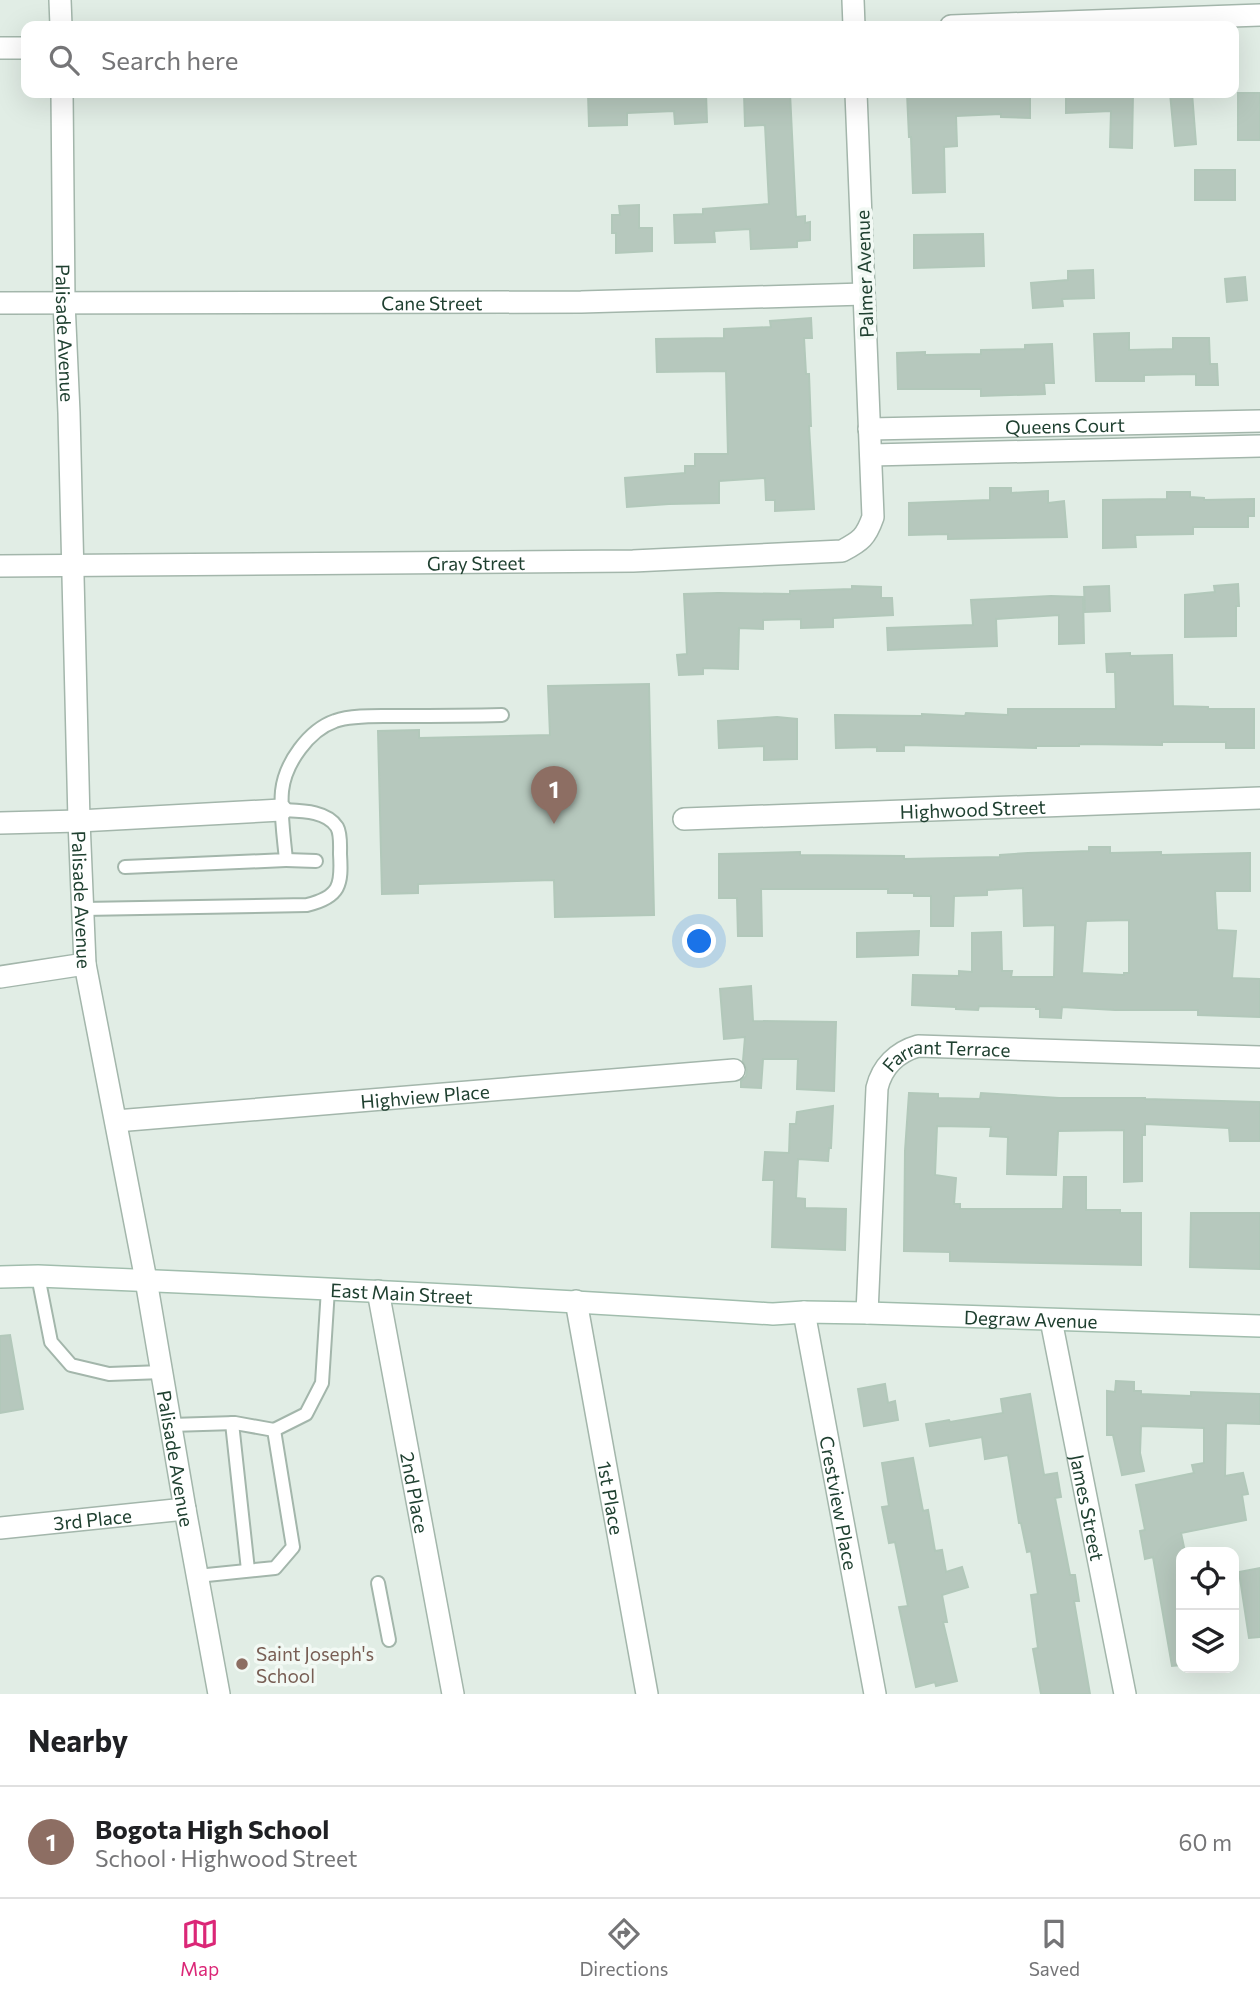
<!DOCTYPE html>
<meta charset="utf-8">
<style>
:root{--surface:#fff;--page:#f2f2f2;--text:#202124;--muted:#757577;--line:#e0e0e0;--accent:#db2777}
body{margin:0;font-family:Commissioner,sans-serif;background:var(--page);color:var(--text)}
.controls{position:absolute;right:21px;bottom:21px;display:grid;overflow:hidden;border-radius:14px;box-shadow:0 7px 28px #0002}
.controls button{width:63px;height:63px;display:grid;place-items:center;padding:0;border:0;border-bottom:2px solid var(--line);background:var(--surface);color:var(--text);font:35px sans-serif}
.you{position:absolute;left:700px;top:942px;width:24px;height:24px;margin:-18px;border:5px solid #fff;border-radius:50%;background:#1a73e8;box-shadow:0 0 0 10px #1a73e833}
.badge{display:grid;place-items:center;width:46px;height:46px;border-radius:50%;background:var(--accent);color:#fff;font-size:23px;font-weight:700}
.pin{position:absolute;translate:-50% -58px;filter:drop-shadow(0 2px 4px #0008)}
.pin::after{content:'';position:absolute;top:37px;width:24px;height:21px;background:inherit;clip-path:polygon(0 0,100% 0,50% 100%)}
.list{margin:0;padding:0;list-style:none}
h2{display:flex;justify-content:space-between;align-items:center;height:91px;margin:0;padding:0 28px;font-size:30px}
h2 small{font-size:23px;font-weight:400;color:var(--muted)}
.list li{display:grid;grid-template-columns:46px 1fr auto;gap:21px;align-items:center;box-sizing:border-box;height:112px;padding:0 28px;border-top:2px solid var(--line)}
.list b{display:block;font-size:26px;white-space:nowrap}
.list p{margin:0;font-size:23px;white-space:nowrap;color:var(--muted)}
.list em{font-size:23px;font-style:normal;color:var(--muted)}
.icon{flex:none;width:38px;height:38px;fill:none;stroke:currentColor;stroke-width:2;stroke-linecap:round;stroke-linejoin:round}
.map{position:relative;flex:none;width:1260px;height:1694px;overflow:hidden}
.search{position:absolute;background:var(--surface);box-shadow:0 7px 28px #0002;left:21px;right:21px;top:21px;height:77px;display:flex;align-items:center;gap:18px;box-sizing:border-box;padding:0 24px;border-radius:14px;color:var(--muted);font-size:26px}
.sheet{height:203px;background:var(--surface)}
nav{display:flex;justify-content:space-around;align-items:center;box-sizing:border-box;height:98px;border-top:2px solid var(--line);background:var(--surface);font-size:19px;color:var(--muted)}
nav a{display:grid;justify-items:center;gap:4px}
nav .on{color:var(--accent)}
.map>svg:first-child{display:block}
.building{fill:#b6c8bd;stroke:#b2c8ba;stroke-width:2;fill-rule:evenodd}
.lines{fill:none;stroke-linecap:round;stroke-linejoin:round}
.service-casing{stroke:#a3b6ab;stroke-width:16}
.minor-casing{stroke:#a3b6ab;stroke-width:24}
.tertiary-casing{stroke:#a3b6ab;stroke-width:24}
.secondary-casing{stroke:#a1bdad;stroke-width:24}
.service{stroke:#fff;stroke-width:12}
.minor{stroke:#fff;stroke-width:21}
.tertiary{stroke:#fff;stroke-width:21}
.secondary{stroke:#fff;stroke-width:21}
.education-dot{fill:#8d6e63;stroke:#f2f9f4;stroke-width:2.5}
.labels{text-anchor:middle;dominant-baseline:central;stroke-width:7;stroke-linejoin:round;paint-order:stroke}
.street-label{font-size:19px;fill:#1f4030;stroke:#f2f9f4}
.education-label{font-size:19px;fill:#785e54;stroke:#f2f9f4;text-anchor:start}
</style>
<div class="map">
<svg width="1260" height="1694" viewBox="0 0 1260 1694">
<rect width="100%" height="100%" fill="#e1ede5"/>
<g class="building">
<polygon points="588,93 706,93 707,122 675,124 674,111 627,113 627,125 589,126"/>
<polygon points="744,93 790,93 796,217 805,216 805,223 810,222 810,240 797,241 797,247 751,249 750,229 714,231 715,242 675,243 674,215 703,214 703,209 769,204 765,125 745,126"/>
<polygon points="907,93 1030,93 1030,118 1001,117 1001,114 956,116 957,146 944,147 945,192 913,193 911,137 909,137"/>
<polygon points="1066,93 1133,93 1132,148 1110,147 1111,111 1066,113"/>
<polygon points="1170,93 1192,93 1196,144 1175,146"/>
<rect x="1238" y="93" width="22" height="47"/>
<rect x="1195" y="170" width="40" height="30"/>
<polygon points="639,205 639,228 652,228 652,251 616,253 616,233 612,233 612,215 620,215 619,206"/>
<polygon points="983,234 984,266 914,268 914,235"/>
<polygon points="1093,270 1094,298 1062,299 1063,306 1033,308 1031,283 1068,280 1068,271"/>
<polygon points="1245,277 1247,300 1227,302 1225,279"/>
<polygon points="811,318 812,338 804,338 806,374 809,374 811,426 809,426 814,509 775,511 775,500 766,500 765,478 719,481 719,503 669,504 627,507 625,478 685,473 685,466 695,466 695,454 728,454 726,371 657,372 656,339 724,338 724,329 771,327 770,321"/>
<polygon points="1129,333 1129,350 1173,349 1173,338 1209,338 1210,364 1217,364 1218,385 1196,385 1196,374 1144,375 1144,381 1096,381 1094,334"/>
<polygon points="1052,344 1054,383 1044,383 1045,394 981,396 981,389 898,389 897,353 925,352 925,355 981,354 981,350 1025,349 1025,345"/>
<polygon points="990,488 1011,488 1011,493 1048,491 1048,503 1064,501 1067,537 948,539 948,534 909,535 909,503 990,500"/>
<polygon points="1167,492 1190,492 1190,497 1204,498 1204,500 1254,499 1254,516 1248,516 1248,527 1193,527 1193,534 1135,535 1136,547 1103,548 1103,500 1167,499"/>
<polygon points="1238,584 1239,606 1236,606 1236,636 1185,637 1185,595 1215,592 1214,586"/>
<polygon points="852,586 881,587 881,598 892,598 893,615 833,618 833,627 801,628 801,619 763,620 763,629 739,628 738,669 703,668 703,674 679,675 677,655 687,654 684,594 718,593 790,594 790,591 852,589"/>
<polygon points="1109,586 1110,611 1085,612 1084,587"/>
<polygon points="1051,596 1083,597 1084,643 1059,644 1059,615 996,619 997,646 888,650 887,628 973,625 971,600"/>
<polygon points="1130,653 1130,656 1172,655 1173,706 1208,707 1208,709 1254,709 1254,748 1226,748 1226,742 1162,742 1162,745 1079,744 1079,746 1036,746 1036,748 904,745 904,751 877,751 877,747 836,748 835,715 922,716 922,714 965,716 966,713 1008,715 1008,709 1116,709 1115,672 1107,672 1106,654"/>
<polygon points="649,684 654,915 555,917 554,880 418,884 418,893 382,894 378,731 419,730 419,738 550,735 548,686"/>
<polygon points="777,717 797,719 797,759 764,760 764,746 719,748 718,721"/>
<path d="M1089,847H1110V853L1161,852V855L1250,853V891H1215L1217,930L1236,931L1232,978L1260,979V1017L1198,1015V1010H1115L1062,1007L1061,1018L1040,1017V1009H1036V1007L979,1006L978,1010L956,1009V1007L912,1005L913,975L959,976V971L972,972V933L1001,932L1002,971H1012L1011,977H1054L1055,925L1024,926L1023,888L987,890V895L954,896L953,926H931V896H914V893H888V889H761L762,936H738L737,898H719V854L800,852V855L904,856V859L1000,857V855L1028,853L1089,851ZM1129,920V973H1124V975L1082,973L1086,921Z"/>
<polygon points="919,931 918,955 857,957 857,933"/>
<polygon points="751,986 753,1021 836,1022 834,1091 797,1089 798,1059 763,1059 761,1088 741,1087 741,1081 746,1076 747,1070 743,1061 745,1037 724,1039 720,989"/>
<polygon points="909,1093 938,1094 938,1098 980,1099 981,1093 1059,1098 1145,1098 1145,1099 1260,1102 1260,1141 1230,1141 1229,1128 1145,1124 1145,1135 1142,1135 1142,1181 1124,1182 1124,1130 1058,1131 1056,1175 1007,1174 1008,1137 990,1136 991,1127 937,1126 935,1175 956,1178 954,1204 960,1204 960,1209 1063,1209 1064,1177 1086,1177 1086,1210 1120,1210 1120,1213 1141,1213 1141,1265 950,1261 950,1252 904,1251 905,1151"/>
<polygon points="833,1106 831,1148 829,1148 828,1161 798,1159 796,1198 805,1199 805,1208 846,1209 845,1250 772,1247 774,1180 763,1180 765,1152 789,1153 790,1124 796,1124 797,1112"/>
<polygon points="1191,1213 1260,1213 1260,1269 1190,1267"/>
<polygon points="10,1335 23,1409 0,1413 0,1336"/>
<polygon points="1116,1381 1134,1382 1134,1391 1141,1391 1141,1394 1191,1396 1191,1392 1260,1394 1260,1424 1226,1423 1225,1476 1243,1473 1248,1494 1242,1495 1246,1520 1181,1533 1185,1552 1181,1552 1181,1665 1172,1666 1153,1557 1145,1559 1140,1531 1145,1530 1136,1485 1194,1473 1192,1465 1204,1463 1204,1428 1141,1426 1140,1453 1144,1471 1122,1475 1113,1435 1107,1435 1107,1391 1115,1392"/>
<polygon points="885,1384 888,1403 895,1401 898,1420 864,1426 858,1389"/>
<polygon points="1030,1394 1044,1475 1057,1473 1061,1497 1055,1498 1070,1575 1075,1575 1079,1601 1074,1601 1090,1694 1041,1694 1033,1649 1038,1648 1031,1595 1038,1594 1031,1551 1027,1552 1021,1523 1019,1523 1008,1455 985,1459 982,1437 930,1446 926,1424 949,1420 950,1422 1003,1413 1001,1399"/>
<polygon points="913,1458 923,1511 928,1510 935,1551 942,1550 946,1572 962,1567 968,1587 942,1595 947,1622 943,1622 957,1681 936,1686 935,1682 916,1687 899,1607 908,1606 895,1542 889,1543 882,1507 889,1506 882,1463"/>
<polygon points="1260,1568 1260,1637 1249,1638 1239,1572"/>
</g>
<g class="lines">
<g class="service-casing">
<g id="service">
<polyline points="286,860 316,861"/>
<path d="M125,867L286,860C284,838 280,813 282,791C285,763 309,730 335,721C351,715 377,716 394,716C430,716 466,716 502,715"/>
<path d="M83,909L307,905C340,897 342,885 340,854C340,846 341,834 337,827C326,810 299,811 281,810"/>
<polyline points="38,1276 51,1342 71,1365 109,1374 162,1372"/>
<polyline points="232,1423 248,1570"/>
<polyline points="171,1425 235,1423 274,1430 293,1547 275,1568 197,1576"/>
<polyline points="274,1430 306,1414 322,1383 328,1289"/>
<polyline points="378,1583 389,1640"/>
</g>
</g>
<g class="minor-casing">
<g id="minor">
<polyline points="853,0 854,26"/>
<polyline points="951,26 1260,15"/>
<polyline points="0,48 26,48"/>
<path id="s1" d="M0,303L581,302L864,294"/>
<path id="s2" d="M869,429L1260,421"/>
<polyline points="871,455 1260,446"/>
<path id="s3" d="M0,566L633,561L842,551C861,541 866,537 873,517L856,93"/>
<path id="s4" d="M684,819L1260,798"/>
<polyline points="0,823 79,821 281,810"/>
<polyline points="0,977 85,964"/>
<path id="s5" d="M116,1121L734,1070"/>
<path id="s6" d="M378,1291L453,1694"/>
<path id="s7" d="M576,1301L647,1694"/>
<path id="s8" d="M804,1312L875,1694"/>
<path id="s9" d="M867,1313L877,1088C882,1067 897,1052 918,1046L1260,1057"/>
<path id="s10" d="M1051,1320L1125,1694"/>
<path id="s11" d="M0,1528L185,1509"/>
</g>
</g>
<g class="tertiary-casing">
<g id="tertiary">
<polyline points="60,0 61,26"/>
<path id="s12" d="M62,93L64,302L69,413L79,821L85,964L146,1280L185,1509L219,1694"/>
</g>
</g>
<g class="secondary-casing">
<g id="secondary">
<path id="s13" d="M0,1277L38,1276C283,1286 528,1298 773,1314L804,1312L867,1313L1260,1326"/>
</g>
</g>
<use href="#service" class="service"/>
<use href="#minor" class="minor"/>
<use href="#tertiary" class="tertiary"/>
<use href="#secondary" class="secondary"/>
</g>
<circle class="education-dot" cx="242" cy="1664" r="7"/>
<g class="labels">
<g class="street-label">
<text transform="translate(864 274) rotate(-92)">Palmer Avenue</text>
<text stroke="none"><textPath href="#s1" startOffset="432">Cane Street</textPath></text>
<text stroke="none"><textPath href="#s12" startOffset="240">Palisade Avenue</textPath></text>
<text stroke="none"><textPath href="#s2" startOffset="196">Queens Court</textPath></text>
<text stroke="none"><textPath href="#s3" startOffset="476">Gray Street</textPath></text>
<text stroke="none"><textPath href="#s4" startOffset="289">Highwood Street</textPath></text>
<text stroke="none"><textPath href="#s12" startOffset="807">Palisade Avenue</textPath></text>
<text stroke="none"><textPath href="#s9" startOffset="313">Farrant Terrace</textPath></text>
<text stroke="none"><textPath href="#s5" startOffset="310">Highview Place</textPath></text>
<text stroke="none"><textPath href="#s13" startOffset="402">East Main Street</textPath></text>
<text stroke="none"><textPath href="#s13" startOffset="1032">Degraw Avenue</textPath></text>
<text stroke="none"><textPath href="#s12" startOffset="1374">Palisade Avenue</textPath></text>
<text stroke="none"><textPath href="#s6" startOffset="205">2nd Place</textPath></text>
<text stroke="none"><textPath href="#s7" startOffset="200">1st Place</textPath></text>
<text stroke="none"><textPath href="#s8" startOffset="194">Crestview Place</textPath></text>
<text stroke="none"><textPath href="#s10" startOffset="191">James Street</textPath></text>
<text stroke="none"><textPath href="#s11" startOffset="93">3rd Place</textPath></text>
</g>
<g class="education-label">
<text x="256" y="1653">Saint Joseph's<tspan x="256" dy="22">School</tspan></text>
</g>
</g>
</svg>
<div class="controls">
<button><svg class="icon" aria-label="locate" viewBox="0 0 24 24"><circle cx="12" cy="12" r="6"/><path d="M12 2v4M12 18v4M2 12h4M18 12h4"/></svg></button>
<button><svg class="icon" aria-label="layers" viewBox="0 0 24 24"><path d="M12 4l9 5-9 5-9-5zM3 14l9 5 9-5"/></svg></button>
</div>
<div class="you"></div>
<div class="pin badge" style="left:554px;top:824px;background:#8d6e63">1</div>
<div class="search"><svg class="icon" aria-label="search" viewBox="0 0 24 24"><circle cx="10" cy="10" r="6"/><path d="M15 15l6 6"/></svg>Search here</div>
</div>
<section class="sheet">
<h2>Nearby<small></small></h2>
<ul class="list">
<li><span class="badge" style="background:#8d6e63">1</span><div><b>Bogota High School</b><p>School · Highwood Street</p></div><em>60 m</em></li>
</ul>
</section>
<nav>
<a class="on"><svg class="icon" aria-label="map" viewBox="0 0 24 24"><path d="M3 6l6-2 6 2 6-2v14l-6 2-6-2-6 2zM9 4v14M15 6v14"/></svg>Map</a>
<a><svg class="icon" aria-label="directions" viewBox="0 0 24 24"><path d="M12 3l9 9-9 9-9-9zM9 14v-3h6M13 9l2 2-2 2"/></svg>Directions</a>
<a><svg class="icon" aria-label="saved" viewBox="0 0 24 24"><path d="M7 4h10v16l-5-4-5 4z"/></svg>Saved</a>
</nav>
